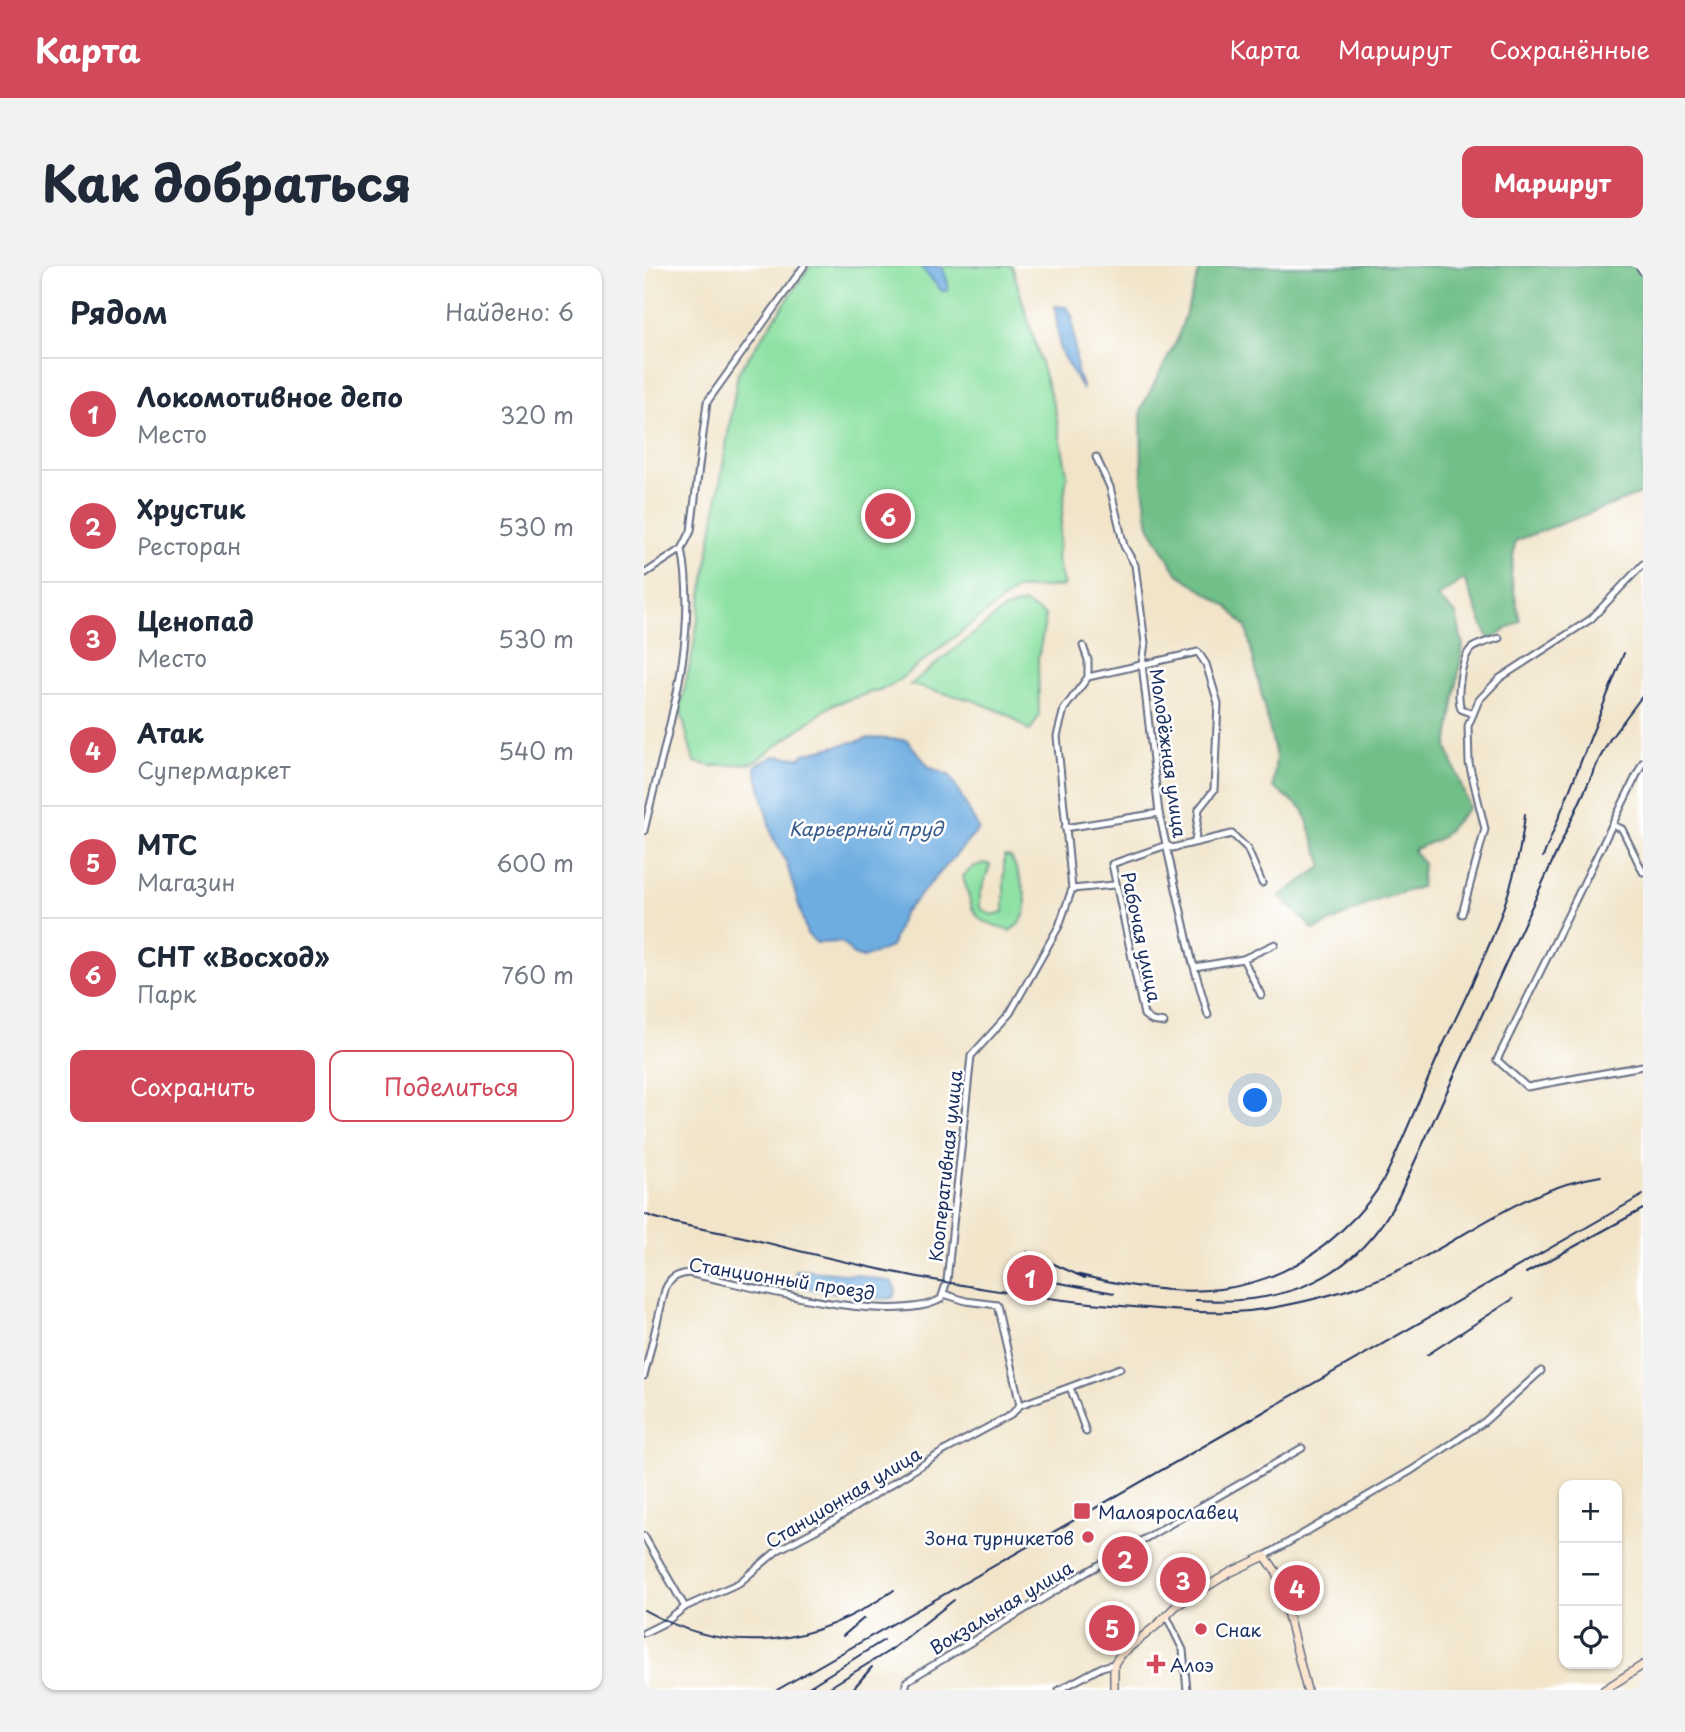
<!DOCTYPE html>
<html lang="ru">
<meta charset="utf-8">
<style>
:root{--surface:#fff;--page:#f2f2f3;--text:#1f2937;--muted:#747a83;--line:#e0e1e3;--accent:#d1495b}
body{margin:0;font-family:"Playpen Sans",sans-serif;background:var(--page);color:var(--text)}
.controls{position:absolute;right:21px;bottom:21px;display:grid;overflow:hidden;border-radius:14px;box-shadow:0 2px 5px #0004}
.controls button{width:63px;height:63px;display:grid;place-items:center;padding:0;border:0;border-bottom:2px solid var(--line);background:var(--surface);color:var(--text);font:35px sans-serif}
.you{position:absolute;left:612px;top:835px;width:24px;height:24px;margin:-18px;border:5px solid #fff;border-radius:50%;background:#1a73e8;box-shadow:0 0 0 10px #1a73e833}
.badge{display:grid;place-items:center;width:46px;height:46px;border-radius:50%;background:var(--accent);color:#fff;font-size:23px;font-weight:700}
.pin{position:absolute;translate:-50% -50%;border:4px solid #fff;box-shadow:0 2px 7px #0006}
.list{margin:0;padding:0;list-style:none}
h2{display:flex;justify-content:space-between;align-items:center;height:91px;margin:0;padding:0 28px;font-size:30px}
h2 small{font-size:23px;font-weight:400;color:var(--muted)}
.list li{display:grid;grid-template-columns:46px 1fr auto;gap:21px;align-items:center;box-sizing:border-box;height:112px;padding:0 28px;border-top:2px solid var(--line)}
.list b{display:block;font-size:26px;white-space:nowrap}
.list p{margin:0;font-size:23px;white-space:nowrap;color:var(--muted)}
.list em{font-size:23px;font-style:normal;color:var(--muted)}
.actions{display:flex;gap:14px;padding:21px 28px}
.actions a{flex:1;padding:16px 0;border:2px solid var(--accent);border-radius:14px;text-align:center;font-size:24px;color:var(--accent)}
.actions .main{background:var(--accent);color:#fff}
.icon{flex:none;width:38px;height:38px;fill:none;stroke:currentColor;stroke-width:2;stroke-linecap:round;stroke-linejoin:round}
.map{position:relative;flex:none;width:999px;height:1424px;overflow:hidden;border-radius:14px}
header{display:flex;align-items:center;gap:42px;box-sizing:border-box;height:98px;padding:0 35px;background:var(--accent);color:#fff}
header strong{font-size:33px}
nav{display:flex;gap:38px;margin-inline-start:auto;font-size:24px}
.intro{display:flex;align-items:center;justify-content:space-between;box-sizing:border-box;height:168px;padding:0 42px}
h1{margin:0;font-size:49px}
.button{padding:18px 32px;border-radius:14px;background:var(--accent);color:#fff;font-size:24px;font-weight:700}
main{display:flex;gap:42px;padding:0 42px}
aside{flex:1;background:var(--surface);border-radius:14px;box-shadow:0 2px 5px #0004}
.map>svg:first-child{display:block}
.green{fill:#8ce1a3;stroke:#548880;stroke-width:2}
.forest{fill:#71bf89;stroke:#467774;stroke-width:2}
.water{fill:#6eade1;stroke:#446ea0;stroke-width:2}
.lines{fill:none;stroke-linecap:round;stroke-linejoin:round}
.minor-casing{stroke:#666e83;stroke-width:9}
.secondary-casing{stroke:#666e83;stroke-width:10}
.minor{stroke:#fff;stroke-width:5}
.secondary{stroke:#fbe5cf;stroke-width:7}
.rail{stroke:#1b2f5e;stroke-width:2}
.poi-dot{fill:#d1495b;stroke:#fff;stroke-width:2.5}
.labels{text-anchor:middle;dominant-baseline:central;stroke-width:5;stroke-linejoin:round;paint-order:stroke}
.street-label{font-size:18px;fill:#1b2f5e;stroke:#fff}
.poi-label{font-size:18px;fill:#1b2f5e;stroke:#fff;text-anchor:start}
.water-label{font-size:19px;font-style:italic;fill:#385b8c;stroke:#fff}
</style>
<header>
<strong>Карта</strong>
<nav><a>Карта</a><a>Маршрут</a><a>Сохранённые</a></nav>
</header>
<div class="intro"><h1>Как добраться</h1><a class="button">Маршрут</a></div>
<main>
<aside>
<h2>Рядом<small>Найдено: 6</small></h2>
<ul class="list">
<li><span class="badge">1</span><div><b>Локомотивное депо</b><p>Место</p></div><em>320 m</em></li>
<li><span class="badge">2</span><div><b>Хрустик</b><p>Ресторан</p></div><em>530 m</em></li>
<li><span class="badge">3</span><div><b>Ценопад</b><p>Место</p></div><em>530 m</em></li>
<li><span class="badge">4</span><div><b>Атак</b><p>Супермаркет</p></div><em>540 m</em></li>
<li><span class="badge">5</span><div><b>МТС</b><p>Магазин</p></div><em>600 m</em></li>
<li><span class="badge">6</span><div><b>СНТ «Восход»</b><p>Парк</p></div><em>760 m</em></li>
</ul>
<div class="actions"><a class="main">Сохранить</a><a>Поделиться</a></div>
</aside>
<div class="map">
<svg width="999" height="1424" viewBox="0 0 999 1424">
<rect width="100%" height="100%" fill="#fff"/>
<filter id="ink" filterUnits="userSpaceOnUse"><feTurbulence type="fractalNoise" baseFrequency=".0143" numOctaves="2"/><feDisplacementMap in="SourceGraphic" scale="14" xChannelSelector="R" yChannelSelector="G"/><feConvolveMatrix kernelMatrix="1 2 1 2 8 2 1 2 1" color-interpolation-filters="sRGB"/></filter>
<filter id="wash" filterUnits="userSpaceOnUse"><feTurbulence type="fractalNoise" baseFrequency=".00686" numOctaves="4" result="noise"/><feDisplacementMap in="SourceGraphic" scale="28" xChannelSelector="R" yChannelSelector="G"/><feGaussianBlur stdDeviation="1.57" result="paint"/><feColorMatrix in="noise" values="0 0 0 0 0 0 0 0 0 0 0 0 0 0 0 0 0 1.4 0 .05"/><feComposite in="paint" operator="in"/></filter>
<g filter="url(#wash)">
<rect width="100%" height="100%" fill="#f1e4c9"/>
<g class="green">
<polygon points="166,0 368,0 411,144 423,207 413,293 420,320 373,323 247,420 188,439 109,497 68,500 50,496 36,442 49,384 94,107"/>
<polygon points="380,337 402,350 394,393 395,450 386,465 363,448 328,434 266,419 359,344"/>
<path d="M360,590L367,591C378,615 395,650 365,665L337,654L328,642L319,610L329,601L340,597L346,599L336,629V642L348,649L360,646Z"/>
</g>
<polygon class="forest" points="557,0 992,0 999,10 999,227 871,275 867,310 876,355 845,374 820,313 793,331 812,348 819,379 803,481 825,541 797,572 769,584 779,597 777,621 736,633 670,664 636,630 679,600 659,543 629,521 632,491 602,361 584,341 533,307 505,260 498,215 497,143 533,74"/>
<g class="water">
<polygon points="276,0 298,0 304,17 303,25 298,25"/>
<polygon points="411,40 422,41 428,49 433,105 439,124 416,85"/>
<polygon points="226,472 263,474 285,501 306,510 335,563 259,648 247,681 219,692 209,689 198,676 173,677 163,668 142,595 128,570 111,500 130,490 157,492 159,488"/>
<polygon points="155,1004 213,1009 248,1016 252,1025 249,1032 239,1033 206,1028 204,1020 194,1019 192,1027 152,1020 151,1006"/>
</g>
</g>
<g filter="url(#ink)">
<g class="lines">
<g class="minor-casing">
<g id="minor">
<polyline points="995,0 999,6"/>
<polyline points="452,191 466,221 480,280 491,299 501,377 498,398 515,547 548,694 564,749"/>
<polyline points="0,308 38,283 47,265 63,136 160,0"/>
<polyline points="444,411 554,386 562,398 574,437 570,524 555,543 551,575"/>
<path d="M829,448L817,443C812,430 817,391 828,382C835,377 846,375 855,372"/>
<polyline points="999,496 853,794 883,821 999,800"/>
<polyline points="968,559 978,563 999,606"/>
<polyline points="421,562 515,547"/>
<path d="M0,565C20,476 56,374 38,283"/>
<polyline points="428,623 470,619"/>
<polyline points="818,648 841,563 825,497 824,460 835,434 856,412 947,353 999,298"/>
<polyline points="599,693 617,729"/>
<polyline points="551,701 599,693 631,678"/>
<polyline points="520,757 508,755 500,749 468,598 523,579 528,582 588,568 603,582 618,617"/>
<polyline points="300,1028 322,1035 353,1039 376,1139"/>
<path d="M0,1110L21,1024C26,1012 32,1009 44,1007C103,1019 247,1061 297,1033L303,1015L327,790L366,747L415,660L428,623L413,470L420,443L444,411V394L439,380"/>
<polyline points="426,1121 476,1102"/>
<polyline points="0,1270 41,1341"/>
<polyline points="621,1290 768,1204 840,1156 897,1105"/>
<polyline points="522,1349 539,1384 543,1424"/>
<polyline points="0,1367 22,1356 41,1341 95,1317 134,1284 189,1255 300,1185 367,1149 376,1139 426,1121 442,1166"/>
<polyline points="261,1424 263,1415 431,1313 658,1182"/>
<polyline points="415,1424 458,1401 470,1398"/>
</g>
</g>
<g class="secondary-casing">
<g id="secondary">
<polyline points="470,1424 470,1398 476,1389 513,1359 532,1340 585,1307 621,1290 633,1307 663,1424"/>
<polyline points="960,1424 999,1399"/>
</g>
</g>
<use href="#minor" class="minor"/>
<use href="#secondary" class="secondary"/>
<g class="rail">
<polyline points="949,505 966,473 999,429"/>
<polyline points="899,591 980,387"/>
<path d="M0,948C34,961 73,964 108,973C229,1005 353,1029 478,1040C519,1043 563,1049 605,1045C642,1041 677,1032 713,1021C801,993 864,924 957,910"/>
<polyline points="383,986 441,1012"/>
<polyline points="882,1007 999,943"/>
<path d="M432,1008C531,1033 622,1039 700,962C715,948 730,931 740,913C762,869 779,822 800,777C835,703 873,630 881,548"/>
<polyline points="405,1015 470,1027"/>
<path d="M551,1034C641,1040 712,1013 755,930L954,496"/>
<polyline points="783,1089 869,1033"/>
<path d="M0,1344C88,1393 170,1380 250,1324"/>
<polyline points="199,1370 220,1352"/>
<polyline points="133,1424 999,929"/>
<polyline points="160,1424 240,1374"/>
<polyline points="181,1424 245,1385 310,1334"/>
<polyline points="208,1424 228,1401"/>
</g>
</g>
</g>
<g class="poi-dot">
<rect x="429" y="1236" width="18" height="18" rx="3.5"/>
<circle cx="444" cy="1271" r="7"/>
<circle cx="557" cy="1363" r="7"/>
<path d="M508.5 1387.5h7v7h7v7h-7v7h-7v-7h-7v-7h7z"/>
</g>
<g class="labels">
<g class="street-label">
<text transform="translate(525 487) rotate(82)">Молодёжная улица</text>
<text transform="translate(498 671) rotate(78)">Рабочая улица</text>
<text transform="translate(301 900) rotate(-84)">Кооперативная улица</text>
<text transform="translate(138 1012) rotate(9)">Станционный проезд</text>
<text transform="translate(199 1231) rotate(-31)">Станционная улица</text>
<text transform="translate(357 1341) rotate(-31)">Вокзальная улица</text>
</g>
<g class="poi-label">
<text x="454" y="1245">Малоярославец</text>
<text x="430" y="1271" text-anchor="end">Зона турникетов</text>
<text x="571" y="1363">Снак</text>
<text x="526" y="1398">Алоэ</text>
</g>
<g class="water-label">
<text x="222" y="562">Карьерный пруд</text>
</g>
</g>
</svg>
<div class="controls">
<button>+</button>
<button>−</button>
<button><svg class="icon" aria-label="locate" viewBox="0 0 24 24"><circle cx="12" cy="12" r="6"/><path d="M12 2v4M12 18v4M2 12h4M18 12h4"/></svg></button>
</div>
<div class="you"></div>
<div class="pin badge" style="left:386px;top:1012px">1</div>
<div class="pin badge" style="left:481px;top:1293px">2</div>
<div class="pin badge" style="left:539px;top:1314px">3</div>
<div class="pin badge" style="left:653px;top:1322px">4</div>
<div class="pin badge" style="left:468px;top:1362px">5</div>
<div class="pin badge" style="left:244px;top:250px">6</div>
</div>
</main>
